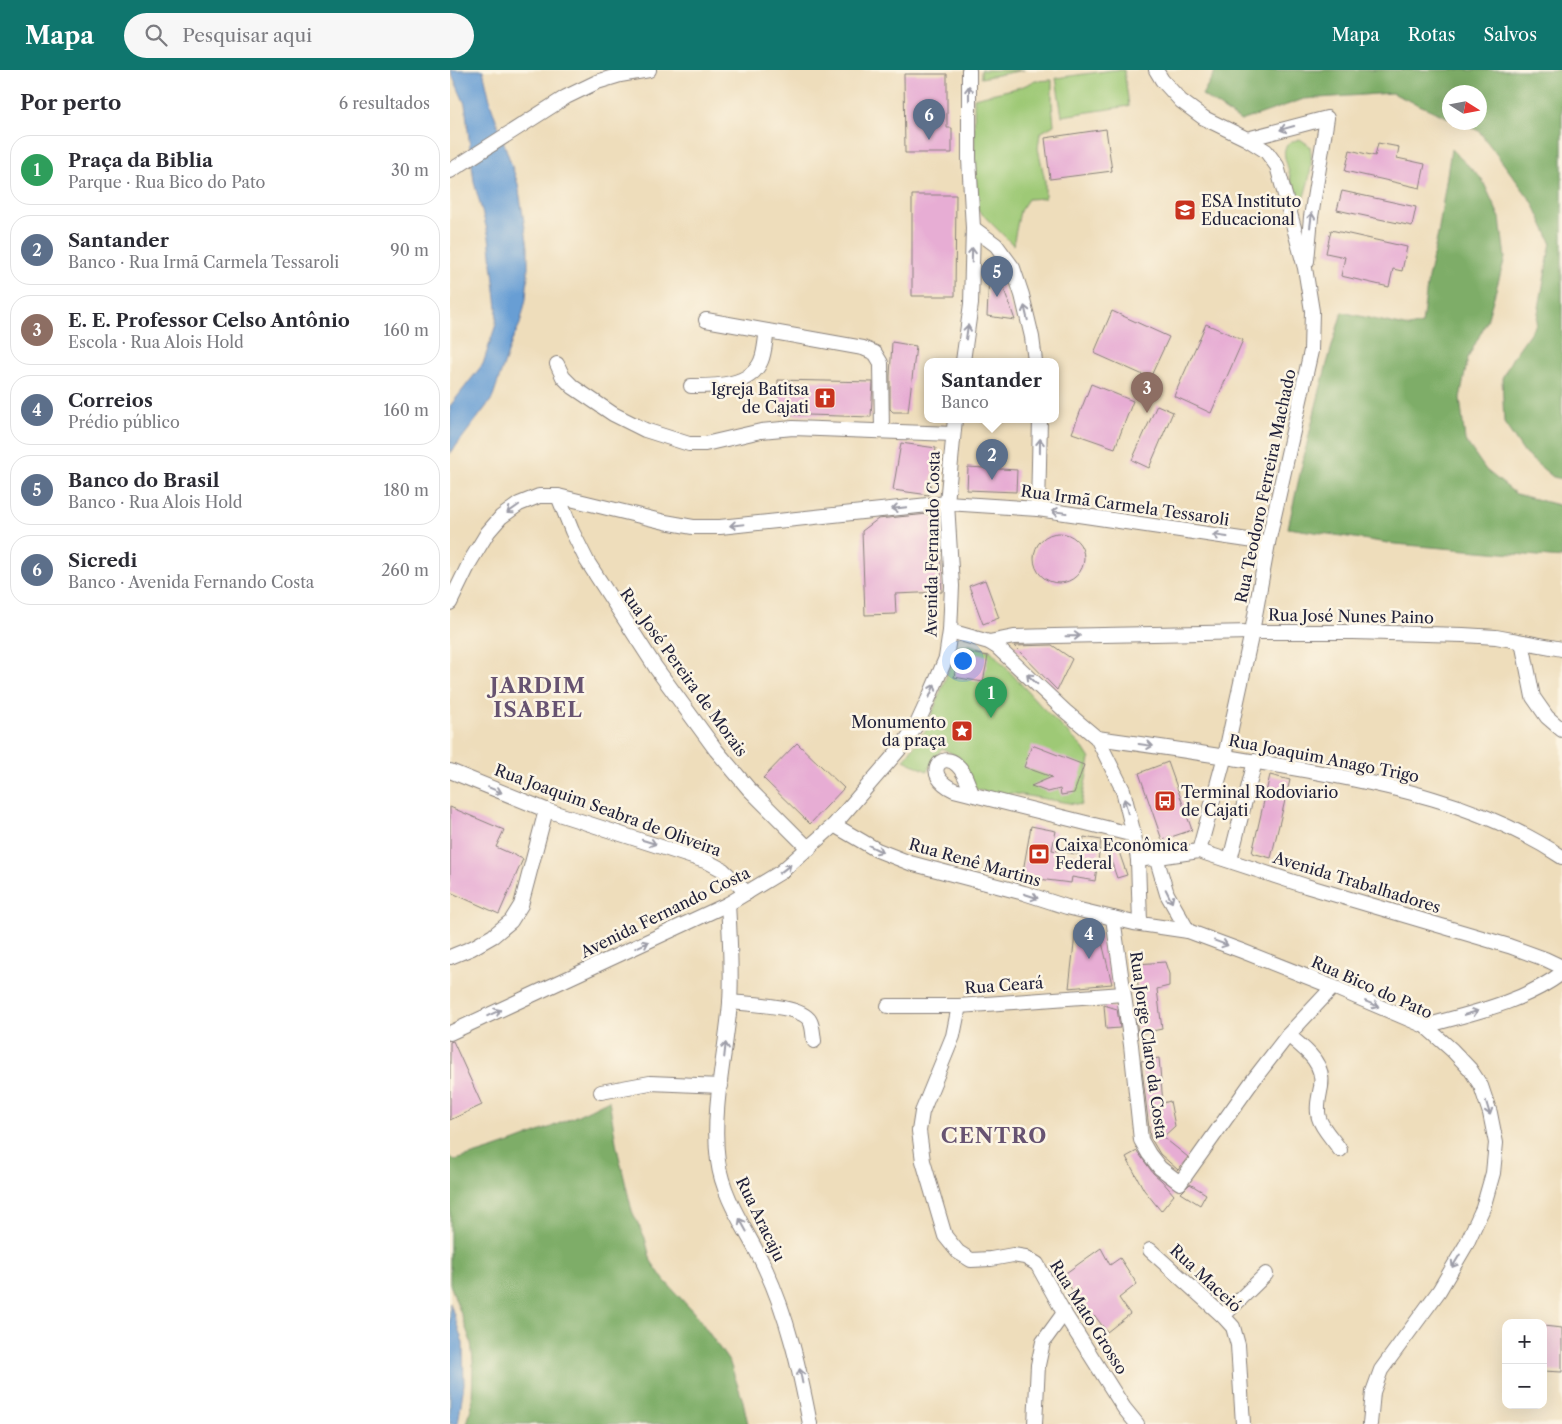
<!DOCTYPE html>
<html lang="pt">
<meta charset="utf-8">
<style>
:root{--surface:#fff;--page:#f7f7f7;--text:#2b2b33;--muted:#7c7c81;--line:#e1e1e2;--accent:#0f766e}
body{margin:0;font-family:"Libre Caslon Text",serif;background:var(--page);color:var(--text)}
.controls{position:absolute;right:15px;bottom:15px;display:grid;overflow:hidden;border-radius:10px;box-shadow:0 5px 20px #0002}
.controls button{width:45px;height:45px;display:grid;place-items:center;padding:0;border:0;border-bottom:1px solid var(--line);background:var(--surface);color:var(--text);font:25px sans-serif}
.compass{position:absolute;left:992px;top:15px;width:45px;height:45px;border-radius:50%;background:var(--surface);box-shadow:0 5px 20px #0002;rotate:101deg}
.you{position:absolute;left:512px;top:590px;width:18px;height:18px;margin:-12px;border:4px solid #fff;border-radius:50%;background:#1a73e8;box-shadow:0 0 0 8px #1a73e833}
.badge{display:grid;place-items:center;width:32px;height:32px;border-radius:50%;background:var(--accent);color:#fff;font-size:16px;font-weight:700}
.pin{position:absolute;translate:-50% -41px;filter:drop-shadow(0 1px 2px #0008)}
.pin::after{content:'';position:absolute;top:26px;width:18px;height:15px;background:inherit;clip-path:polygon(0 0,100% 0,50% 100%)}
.popup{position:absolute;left:474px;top:288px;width:135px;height:65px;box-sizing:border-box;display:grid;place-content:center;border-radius:10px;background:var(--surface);filter:drop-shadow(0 1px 4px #0005);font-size:16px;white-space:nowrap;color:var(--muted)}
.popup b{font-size:19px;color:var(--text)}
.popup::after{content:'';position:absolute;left:50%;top:100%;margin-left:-10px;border:10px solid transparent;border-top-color:var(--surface)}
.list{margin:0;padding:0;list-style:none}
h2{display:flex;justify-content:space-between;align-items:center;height:65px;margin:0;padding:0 20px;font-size:21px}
h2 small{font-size:16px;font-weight:400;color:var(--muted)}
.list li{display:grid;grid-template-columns:32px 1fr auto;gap:15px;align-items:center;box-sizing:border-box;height:70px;margin:0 10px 10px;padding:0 10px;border:1px solid var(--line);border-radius:20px}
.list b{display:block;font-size:19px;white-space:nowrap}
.list p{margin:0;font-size:16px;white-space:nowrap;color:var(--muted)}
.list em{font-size:16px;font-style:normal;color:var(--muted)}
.icon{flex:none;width:28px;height:28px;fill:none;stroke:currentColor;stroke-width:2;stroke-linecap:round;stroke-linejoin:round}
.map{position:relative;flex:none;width:1112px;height:1354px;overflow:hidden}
header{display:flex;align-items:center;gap:30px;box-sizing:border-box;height:70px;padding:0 25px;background:var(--accent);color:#fff}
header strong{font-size:24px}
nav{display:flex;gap:28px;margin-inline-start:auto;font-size:18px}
.search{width:350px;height:45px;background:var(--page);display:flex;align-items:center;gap:12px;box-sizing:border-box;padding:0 18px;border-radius:28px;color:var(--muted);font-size:19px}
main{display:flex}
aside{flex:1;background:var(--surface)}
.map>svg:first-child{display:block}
.green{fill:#9ec976;stroke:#607658}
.forest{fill:#7ead67;stroke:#506851}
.water{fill:#679ed4;stroke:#446088}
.building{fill:#e7add4}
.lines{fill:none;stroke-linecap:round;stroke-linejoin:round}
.minor-casing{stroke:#88807b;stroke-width:16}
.minor{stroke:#fff;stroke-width:14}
.oneway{stroke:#9c9ca7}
.labels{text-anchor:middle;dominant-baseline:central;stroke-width:5;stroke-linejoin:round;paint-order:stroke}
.poi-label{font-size:16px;fill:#22223b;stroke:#fcf5e5;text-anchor:start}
.street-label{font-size:16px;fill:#22223b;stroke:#fcf5e5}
.district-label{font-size:21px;font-weight:bold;letter-spacing:1px;fill:#675371;stroke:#fcf5e5}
</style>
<header>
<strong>Mapa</strong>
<div class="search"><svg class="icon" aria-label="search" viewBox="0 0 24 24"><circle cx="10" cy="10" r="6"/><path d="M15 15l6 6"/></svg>Pesquisar aqui</div>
<nav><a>Mapa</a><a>Rotas</a><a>Salvos</a></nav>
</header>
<main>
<aside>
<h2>Por perto<small>6 resultados</small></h2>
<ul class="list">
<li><span class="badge" style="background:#2e9e5b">1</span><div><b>Praça da Biblia</b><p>Parque · Rua Bico do Pato</p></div><em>30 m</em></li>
<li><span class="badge" style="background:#5c6f8a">2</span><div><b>Santander</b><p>Banco · Rua Irmã Carmela Tessaroli</p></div><em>90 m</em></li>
<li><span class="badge" style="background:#8d6e63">3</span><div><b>E. E. Professor Celso Antônio</b><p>Escola · Rua Alois Hold</p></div><em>160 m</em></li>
<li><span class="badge" style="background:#5c6f8a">4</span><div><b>Correios</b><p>Prédio público</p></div><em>160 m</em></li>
<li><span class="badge" style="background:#5c6f8a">5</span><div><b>Banco do Brasil</b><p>Banco · Rua Alois Hold</p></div><em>180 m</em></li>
<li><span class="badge" style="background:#5c6f8a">6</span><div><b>Sicredi</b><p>Banco · Avenida Fernando Costa</p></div><em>260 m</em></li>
</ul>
</aside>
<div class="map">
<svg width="1112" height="1354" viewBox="0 0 1112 1354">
<rect width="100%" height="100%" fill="#fcf5e5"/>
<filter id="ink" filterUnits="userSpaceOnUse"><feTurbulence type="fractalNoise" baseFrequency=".02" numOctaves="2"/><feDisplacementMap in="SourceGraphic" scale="10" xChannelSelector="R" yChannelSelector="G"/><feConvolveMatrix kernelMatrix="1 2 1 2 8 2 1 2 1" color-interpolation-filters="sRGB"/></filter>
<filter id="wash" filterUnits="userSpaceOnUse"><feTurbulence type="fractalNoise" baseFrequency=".0096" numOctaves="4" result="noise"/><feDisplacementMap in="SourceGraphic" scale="20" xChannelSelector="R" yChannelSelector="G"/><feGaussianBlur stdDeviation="1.12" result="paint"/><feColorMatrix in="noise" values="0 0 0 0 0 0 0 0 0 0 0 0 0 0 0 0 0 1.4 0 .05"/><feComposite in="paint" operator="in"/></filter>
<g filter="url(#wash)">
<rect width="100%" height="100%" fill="#edb"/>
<g class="green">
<polygon points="531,0 574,0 531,8"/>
<polygon points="663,0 674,0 679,36 612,46 606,8"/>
<polygon points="602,10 602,33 604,55 590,63 588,78 595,111 595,128 578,129 570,141 563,175 528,140 525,99 524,28 571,17 585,11"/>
<path d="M850,69L860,76C864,95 858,116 851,135L845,134C844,125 842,115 840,106C837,89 825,75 850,69Z"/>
<polygon points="508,575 520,575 541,581 591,636 633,678 640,689 631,735 560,723 559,730 523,718 510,688 492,678 477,701 454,690 476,660"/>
</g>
<g class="forest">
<polygon points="766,0 1112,0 1112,409 1103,407 1075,384 1054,353 1052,308 1063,287 1086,254 1101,172 1083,133 1029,61 1010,53 1030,52 1030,22 999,22 999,48 942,23 854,29 791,51 752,25"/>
<path d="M1001,79L1032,109L1050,148L1055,188L1037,251L1018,288L1010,328L1015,370L1036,400L1066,424L1112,436V488L945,474L838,458C854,385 870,313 892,242L959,257L972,254L978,208L988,164Z"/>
<path d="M159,1030L167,1078L182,1141L195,1168L201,1191L214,1210L247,1246L280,1293L293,1331L298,1354H17L22,1334L23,1291L21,1272L0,1214V1087L5,1090C58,1076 110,1055 159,1030Z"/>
</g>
<g class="water">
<polygon points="0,0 33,0 41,35 68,114 78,177 78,205 76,229 70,254 62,271 42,329 0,384 0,336 33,294 46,254 47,238 39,167 24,112 15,34"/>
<polygon points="0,1233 13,1273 14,1314 8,1354 0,1354"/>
</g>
<g id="blocks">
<g class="building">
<polygon points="454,4 497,4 497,58 502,58 502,83 455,83"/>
<polygon points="656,59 662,101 600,109 595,68"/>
<polygon points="928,73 949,77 947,88 975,94 970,118 895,101 900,80 925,86"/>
<polygon points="892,121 966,137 962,156 887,140"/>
<polygon points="462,125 506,125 505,226 462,226"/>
<polygon points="881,160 957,177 952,201 943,199 939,217 891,206 895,187 876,183"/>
<polygon points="539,206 550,208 565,250 537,246"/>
<polygon points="662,241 719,267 700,308 644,283"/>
<polygon points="756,254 793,270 761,343 724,326"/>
<polygon points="442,272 466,276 458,342 443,342 440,339 440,306"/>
<polygon points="328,310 423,312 421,347 327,344"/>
<polygon points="641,314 683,331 665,378 622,363"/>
<polygon points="707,335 723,342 699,398 682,390"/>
<polygon points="451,373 486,378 479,425 443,420"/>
<polygon points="518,397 567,400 566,422 517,420"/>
<polygon points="478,444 489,453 492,522 445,524 446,544 415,545 412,461 428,449"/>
<circle cx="609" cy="488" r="25"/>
<polygon points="535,510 549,548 533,554 519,516"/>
<polygon points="602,575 622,589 607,620 564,576"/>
<polygon points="509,581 538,586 533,612 504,607"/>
<polygon points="347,673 394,718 360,754 313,708"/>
<polygon points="582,675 634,695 624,723 611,725 610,719 598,722 581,716 602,707 574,697"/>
<polygon points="718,692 742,760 712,770 689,703"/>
<polygon points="820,705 840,710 821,788 802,783"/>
<polygon points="0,737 54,760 46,777 73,789 49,844 0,822"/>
<polygon points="581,756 606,761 602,780 631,785 634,767 651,770 645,811 622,807 621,813 572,807"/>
<polygon points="667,776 677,805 667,808 657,779"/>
<polygon points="626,856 650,864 662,914 619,918"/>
<polygon points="715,892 719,904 719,916 707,919 712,959 688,964 685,939 689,938 687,894"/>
<polygon points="654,935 667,939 670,958 656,959"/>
<polygon points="3,971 32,1035 0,1050 0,972"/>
<polygon points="709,988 713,1033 720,1031 725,1056 713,1067 738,1087 728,1100 710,1084 700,1067 691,991"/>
<polygon points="687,1081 703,1103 712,1111 724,1125 711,1141 694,1120 676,1087"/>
<polygon points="740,1114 756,1124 750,1135 731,1123"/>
<polygon points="651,1178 660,1195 670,1188 687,1214 669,1228 680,1244 657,1262 645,1246 640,1250 613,1205"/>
<polygon points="1093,1256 1112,1258 1112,1302 1093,1301"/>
</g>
</g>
</g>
<g filter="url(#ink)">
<use href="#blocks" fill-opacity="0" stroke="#88807b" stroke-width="1"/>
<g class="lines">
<g class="minor-casing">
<g id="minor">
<polyline points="706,0 712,10 731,31 754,48 797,69 816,81 827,96 855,198 862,241 861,281 818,473 802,562 775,686 749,781"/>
<polyline points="797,69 877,48 861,147 857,191"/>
<polyline points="0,101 116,27 147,12 170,5 199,0"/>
<polyline points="523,158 546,175 563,198 572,225 582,267 585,291"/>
<polyline points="256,250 413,278 425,283 431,293 432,361"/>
<polyline points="513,291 521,234 523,158 519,89 519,0"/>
<polyline points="107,294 113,307 123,317 163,344 195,360 239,374 255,374 311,361 343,358 503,364"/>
<path d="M241,316C264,316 300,317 311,291C315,282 315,270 317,261"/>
<polyline points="108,426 122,461 137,491 206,598 266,680 299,719 359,779"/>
<polyline points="588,439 590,349"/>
<polyline points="0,533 21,490 38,462 51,447 69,434 89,426 108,426 215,452 243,457 270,457 497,433 588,439 818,473"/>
<polyline points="500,561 539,572 547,577 615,641 647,668 673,720 684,765 688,790 690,853"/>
<polyline points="539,572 564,567 604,566 802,562 903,562 1013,565 1046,567 1112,579"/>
<polyline points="1072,572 1083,627 1097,647 1112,660"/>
<path d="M647,668C713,677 778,687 843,698C936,714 1033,734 1112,787"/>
<polyline points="0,701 96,740 258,792 273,800 297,823"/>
<path d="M522,724C518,714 515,702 507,695C492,680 471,704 504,720L684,765"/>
<polyline points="384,755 427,780 460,793 574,823 617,837 684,853 738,861 792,881 883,917 975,956 1002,980 1020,999 1031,1016 1040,1043 1046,1073 1043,1103 1033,1138 1016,1175 989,1221 931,1300 923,1322 920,1354"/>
<polyline points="706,787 717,824 738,861"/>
<polyline points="688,790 749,781 856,816 1059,876 1095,889 1112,897"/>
<polyline points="780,790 805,691"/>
<path d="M278,834C280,867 282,900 280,933C276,983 261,1041 268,1091C273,1130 299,1163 315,1198C338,1247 350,1301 360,1354"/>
<polyline points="663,848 681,975 691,1070 699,1084 710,1098 730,1113 804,1009 838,965 883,917"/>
<polyline points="0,887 22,878 43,866 61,851 71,835 96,740"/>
<path d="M280,932C297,934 351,935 360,951C363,956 363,965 364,971"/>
<polyline points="438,936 509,936 673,924"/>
<polyline points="509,936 503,966 472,1042 469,1061 473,1091 495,1166 508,1182 521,1190 541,1189 563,1185 575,1187 587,1194 614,1243 674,1338 687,1354"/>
<path d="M975,956C1022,943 1072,933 1112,903"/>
<polyline points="0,963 278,834 331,802 384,755 453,675 467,654 478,630 496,588 500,561 502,516 497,433 505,349"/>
<path d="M838,965C855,979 875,993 871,1017C869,1027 866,1038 869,1048C872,1059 884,1070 890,1080"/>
<polyline points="151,1022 200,1013 271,1016"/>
<polyline points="700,1180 773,1246 783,1257 788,1275 793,1354"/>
<polyline points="773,1246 816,1204"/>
<polyline points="585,1354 588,1295 593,1272 614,1243"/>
</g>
</g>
<use href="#minor" class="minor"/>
</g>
<defs><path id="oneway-shaft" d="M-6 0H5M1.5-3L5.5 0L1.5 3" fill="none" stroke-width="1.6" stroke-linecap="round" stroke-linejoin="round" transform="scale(1.25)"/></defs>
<g class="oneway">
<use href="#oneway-shaft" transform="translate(519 23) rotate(-90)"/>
<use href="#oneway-shaft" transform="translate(837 58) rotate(165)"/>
<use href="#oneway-shaft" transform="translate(861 150) rotate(-83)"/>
<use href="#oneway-shaft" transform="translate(522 185) rotate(-88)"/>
<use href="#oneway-shaft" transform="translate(576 243) rotate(-103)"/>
<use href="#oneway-shaft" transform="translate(517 262) rotate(-82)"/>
<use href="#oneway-shaft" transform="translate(590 376) rotate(-89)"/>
<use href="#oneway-shaft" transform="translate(449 438) rotate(174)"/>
<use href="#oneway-shaft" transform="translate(63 439) rotate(145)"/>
<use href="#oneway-shaft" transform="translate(609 442) rotate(-172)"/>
<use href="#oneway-shaft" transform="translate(287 455) rotate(174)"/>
<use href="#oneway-shaft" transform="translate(770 466) rotate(-172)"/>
<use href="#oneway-shaft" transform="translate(623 566) rotate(-1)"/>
<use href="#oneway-shaft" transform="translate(582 609) rotate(-136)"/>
<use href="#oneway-shaft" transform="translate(482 621) rotate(-68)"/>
<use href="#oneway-shaft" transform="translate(696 675) rotate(8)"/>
<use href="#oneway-shaft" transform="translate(45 720) rotate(22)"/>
<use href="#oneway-shaft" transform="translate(676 736) rotate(-104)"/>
<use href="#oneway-shaft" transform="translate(199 772) rotate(17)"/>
<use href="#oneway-shaft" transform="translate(426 779) rotate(26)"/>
<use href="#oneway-shaft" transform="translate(335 799) rotate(-38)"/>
<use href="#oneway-shaft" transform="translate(581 826) rotate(18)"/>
<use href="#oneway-shaft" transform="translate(719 826) rotate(64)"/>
<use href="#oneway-shaft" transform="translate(771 873) rotate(20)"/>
<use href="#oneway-shaft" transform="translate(192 875) rotate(-25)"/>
<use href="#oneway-shaft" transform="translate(922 934) rotate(23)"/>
<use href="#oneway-shaft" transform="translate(44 943) rotate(-25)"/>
<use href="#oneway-shaft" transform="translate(1021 943) rotate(-16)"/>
<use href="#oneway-shaft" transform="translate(275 980) rotate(-84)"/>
<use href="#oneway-shaft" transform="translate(1038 1038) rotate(73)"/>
<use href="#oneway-shaft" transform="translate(293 1155) rotate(-119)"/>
<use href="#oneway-shaft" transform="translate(1006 1191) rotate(121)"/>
<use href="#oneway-shaft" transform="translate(351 1306) rotate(-101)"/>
</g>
</g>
<defs>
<g id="school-square" transform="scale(1.125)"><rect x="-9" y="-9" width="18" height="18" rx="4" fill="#c8321e" stroke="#fcf5e5"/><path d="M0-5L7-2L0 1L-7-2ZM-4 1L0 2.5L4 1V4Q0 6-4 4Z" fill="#fff"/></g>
<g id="church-square" transform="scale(1.125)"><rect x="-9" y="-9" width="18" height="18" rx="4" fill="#c8321e" stroke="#fcf5e5"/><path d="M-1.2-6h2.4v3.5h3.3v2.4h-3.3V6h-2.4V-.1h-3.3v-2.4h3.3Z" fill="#fff"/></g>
<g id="sight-square" transform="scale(1.125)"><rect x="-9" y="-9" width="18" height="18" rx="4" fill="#c8321e" stroke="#fcf5e5"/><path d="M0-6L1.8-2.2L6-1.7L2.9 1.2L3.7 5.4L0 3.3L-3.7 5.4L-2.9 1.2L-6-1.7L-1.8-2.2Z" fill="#fff"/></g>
<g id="bus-square" transform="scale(1.125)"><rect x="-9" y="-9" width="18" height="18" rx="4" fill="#c8321e" stroke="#fcf5e5"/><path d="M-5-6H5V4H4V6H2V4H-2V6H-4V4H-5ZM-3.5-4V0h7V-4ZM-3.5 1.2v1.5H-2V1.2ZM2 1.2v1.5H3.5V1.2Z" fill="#fff"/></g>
<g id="bank-square" transform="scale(1.125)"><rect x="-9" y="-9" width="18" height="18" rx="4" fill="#c8321e" stroke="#fcf5e5"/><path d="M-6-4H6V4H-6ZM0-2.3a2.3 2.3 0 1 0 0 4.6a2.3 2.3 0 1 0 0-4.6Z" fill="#fff"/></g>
</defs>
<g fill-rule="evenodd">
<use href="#school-square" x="735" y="140"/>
<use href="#church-square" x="375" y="328"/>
<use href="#sight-square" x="512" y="661"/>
<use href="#bus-square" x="715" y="731"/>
<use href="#bank-square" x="589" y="784"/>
</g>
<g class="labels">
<g class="poi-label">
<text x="751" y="131">ESA Instituto<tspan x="751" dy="18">Educacional</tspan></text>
<text x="359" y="319" text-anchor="end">Igreja Batitsa<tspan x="359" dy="18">de Cajati</tspan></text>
<text x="496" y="652" text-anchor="end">Monumento<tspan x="496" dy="18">da praça</tspan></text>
<text x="731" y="722">Terminal Rodoviario<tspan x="731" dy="18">de Cajati</tspan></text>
<text x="605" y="775">Caixa Econômica<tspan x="605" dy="18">Federal</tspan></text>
</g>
<g class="street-label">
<text transform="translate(815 416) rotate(-78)">Rua Teodoro Ferreira Machado</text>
<text transform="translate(675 435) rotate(8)">Rua Irmã Carmela Tessaroli</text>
<text transform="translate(482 474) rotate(-89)">Avenida Fernando Costa</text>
<text transform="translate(901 546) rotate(1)">Rua José Nunes Paino</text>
<text transform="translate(234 602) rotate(54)">Rua José Pereira de Morais</text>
<text transform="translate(874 688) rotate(11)">Rua Joaquim Anago Trigo</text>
<text transform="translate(158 740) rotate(20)">Rua Joaquim Seabra de Oliveira</text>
<text transform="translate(525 792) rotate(16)">Rua Renê Martins</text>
<text transform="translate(907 812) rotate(17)">Avenida Trabalhadores</text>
<text transform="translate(215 842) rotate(-26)">Avenida Fernando Costa</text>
<text transform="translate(554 915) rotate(-4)">Rua Ceará</text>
<text transform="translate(922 917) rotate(24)">Rua Bico do Pato</text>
<text transform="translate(699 975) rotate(82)">Rua Jorge Claro da Costa</text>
<text transform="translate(311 1149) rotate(64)">Rua Aracaju</text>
<text transform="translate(756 1208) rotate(43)">Rua Maceió</text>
<text transform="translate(639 1247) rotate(58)">Rua Mato Grosso</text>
</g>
<g class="district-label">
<text x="88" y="615">JARDIM<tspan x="88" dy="24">ISABEL</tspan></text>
<text x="544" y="1065">CENTRO</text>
</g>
</g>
</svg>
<div class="controls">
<button>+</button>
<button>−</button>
</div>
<svg class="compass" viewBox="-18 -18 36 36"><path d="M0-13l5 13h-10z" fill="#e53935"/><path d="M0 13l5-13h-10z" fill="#7c7c81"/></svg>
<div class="you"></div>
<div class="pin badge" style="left:541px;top:648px;background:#2e9e5b">1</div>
<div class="pin badge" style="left:542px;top:410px;background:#5c6f8a">2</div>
<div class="popup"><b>Santander</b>Banco</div>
<div class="pin badge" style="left:697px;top:343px;background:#8d6e63">3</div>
<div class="pin badge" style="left:639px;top:889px;background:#5c6f8a">4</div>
<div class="pin badge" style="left:547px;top:227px;background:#5c6f8a">5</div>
<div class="pin badge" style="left:479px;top:70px;background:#5c6f8a">6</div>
</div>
</main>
